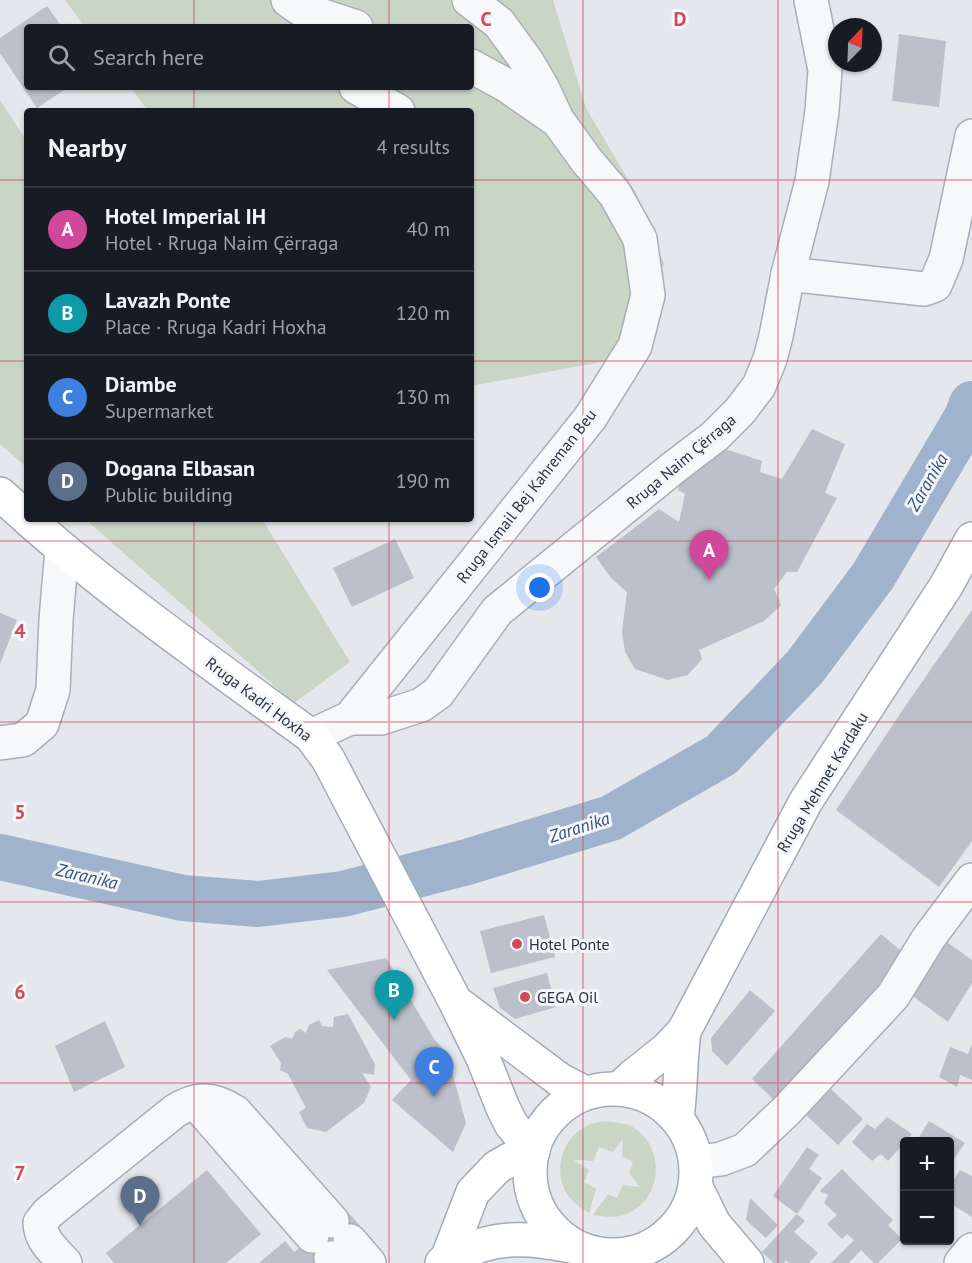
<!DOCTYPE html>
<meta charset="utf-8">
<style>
:root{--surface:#171b24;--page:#242831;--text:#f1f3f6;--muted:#9ea1a6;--line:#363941;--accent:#d1495b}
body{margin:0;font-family:"PT Sans",sans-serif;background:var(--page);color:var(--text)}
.controls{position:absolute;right:18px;bottom:18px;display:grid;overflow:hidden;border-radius:6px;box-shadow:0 2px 4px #0004}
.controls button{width:54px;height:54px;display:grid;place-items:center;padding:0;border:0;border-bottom:2px solid var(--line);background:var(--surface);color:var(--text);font:30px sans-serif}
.compass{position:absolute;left:828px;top:18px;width:54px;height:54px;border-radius:50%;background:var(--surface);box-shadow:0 2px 4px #0004;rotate:23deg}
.you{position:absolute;left:540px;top:588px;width:21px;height:21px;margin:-15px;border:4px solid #fff;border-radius:50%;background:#1a73e8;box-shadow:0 0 0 9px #1a73e833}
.badge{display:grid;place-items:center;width:39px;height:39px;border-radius:50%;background:var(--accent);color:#fff;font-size:20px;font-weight:700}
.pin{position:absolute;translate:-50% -50px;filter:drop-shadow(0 2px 3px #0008)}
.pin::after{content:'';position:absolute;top:32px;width:21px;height:18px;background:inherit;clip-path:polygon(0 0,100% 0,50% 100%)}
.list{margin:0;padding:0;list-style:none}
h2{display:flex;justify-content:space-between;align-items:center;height:78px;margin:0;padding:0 24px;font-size:26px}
h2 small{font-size:20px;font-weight:400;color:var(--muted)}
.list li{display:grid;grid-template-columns:39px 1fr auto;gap:18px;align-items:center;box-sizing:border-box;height:84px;padding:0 24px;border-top:2px solid var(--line)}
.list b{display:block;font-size:22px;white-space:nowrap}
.list p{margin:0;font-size:20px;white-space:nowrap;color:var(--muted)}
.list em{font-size:20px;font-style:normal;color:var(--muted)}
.icon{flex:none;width:33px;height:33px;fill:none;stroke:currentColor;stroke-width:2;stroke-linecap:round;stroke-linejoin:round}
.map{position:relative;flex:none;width:972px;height:1263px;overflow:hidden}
.search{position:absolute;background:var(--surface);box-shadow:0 2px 4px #0004;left:24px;top:24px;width:450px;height:66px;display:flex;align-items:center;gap:15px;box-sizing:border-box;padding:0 21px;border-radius:6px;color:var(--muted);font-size:22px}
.panel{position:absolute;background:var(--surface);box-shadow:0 2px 4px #0004;left:24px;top:108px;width:450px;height:414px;border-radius:6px}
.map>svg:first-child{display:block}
.green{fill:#c9d6c5}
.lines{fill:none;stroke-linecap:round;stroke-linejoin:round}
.river{stroke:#9fb4cc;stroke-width:46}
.building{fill:#bbc0ca}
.minor-casing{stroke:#a9aeb7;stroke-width:36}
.major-casing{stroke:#a3abb8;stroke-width:36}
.minor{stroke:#f7f8fa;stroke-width:33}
.major{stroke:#fff;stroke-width:33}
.grid{fill:none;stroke:#d1495b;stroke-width:1.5;stroke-opacity:0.55}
.poi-dot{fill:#d1495b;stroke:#f4f6f9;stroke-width:2}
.labels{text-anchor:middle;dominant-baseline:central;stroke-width:6;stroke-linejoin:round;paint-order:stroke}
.street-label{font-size:16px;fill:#2b3445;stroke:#f4f6f9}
.poi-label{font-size:16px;fill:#2b3445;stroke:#f4f6f9;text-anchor:start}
.water-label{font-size:18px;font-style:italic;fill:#34527a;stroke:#f4f6f9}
.grid-label{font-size:20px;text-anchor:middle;font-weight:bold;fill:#d1495b;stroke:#f4f6f9;stroke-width:6;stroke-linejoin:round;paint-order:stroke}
</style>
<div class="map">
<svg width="972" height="1263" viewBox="0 0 972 1263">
<rect width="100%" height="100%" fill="#e4e7ec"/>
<g class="green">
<polygon points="65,0 553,0 586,108 636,193 664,264 623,358 471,386 471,111 148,111 130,87 471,87 471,27 85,27"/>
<polygon points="0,100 27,142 27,468 0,444"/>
<polygon points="85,519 262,519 350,662 294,703"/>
<path d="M605,1121C616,1122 627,1123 636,1129C666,1151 662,1202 624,1215C614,1218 603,1217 593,1215L608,1194L617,1198L623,1185L640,1187L629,1173L633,1162L622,1156L623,1139L613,1152L599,1147L593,1161L574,1160L589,1170L584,1182L596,1189L589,1213C581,1208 573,1203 568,1195C551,1171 563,1134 591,1124C595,1122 600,1122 605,1121Z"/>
</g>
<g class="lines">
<polyline class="river" points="0,857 183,898 258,904 343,894 467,862 611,818 721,755 805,667 873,576 966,419 972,404"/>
</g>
<g class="building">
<polygon points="47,6 62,27 27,27 27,87 69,87 37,108 0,53 0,38"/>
<polygon points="899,34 946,41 939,107 892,101"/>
<polygon points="812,429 845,444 825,493 837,498 797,572 787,572 774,589 781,605 764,621 699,650 702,659 688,675 668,680 635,669 625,652 622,631 627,592 611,578 596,557 659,509 679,522 685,494 678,490 680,481 725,449 762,461 760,472 782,479"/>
<polygon points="395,539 414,578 352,607 333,568"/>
<polygon points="972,610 972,841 939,887 836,810 906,705"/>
<polygon points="0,613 17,620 0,664"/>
<polygon points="544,915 555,957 491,973 480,931"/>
<polygon points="881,934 908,957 779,1105 752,1079"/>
<polygon points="944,940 972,960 972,983 948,1022 910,994"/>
<polygon points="386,958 434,1039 447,1053 466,1123 453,1152 392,1100 411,1080 327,970"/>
<polygon points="547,973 556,1007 515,1019 500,1008 493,988"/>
<polygon points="750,990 775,1011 727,1066 712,1051 711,1038"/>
<polygon points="348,1014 375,1064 374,1075 362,1073 371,1087 364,1103 326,1132 307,1128 299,1112 306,1108 288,1074 280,1070 281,1063 270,1046 285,1037 292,1039 295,1032 300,1029 306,1033 309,1025 319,1020 322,1026 333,1027 334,1017"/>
<polygon points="105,1021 125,1067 74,1092 55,1046"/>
<polygon points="972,1044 972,1080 960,1075 957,1087 939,1077 950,1047 968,1054"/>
<polygon points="831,1089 863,1119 838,1145 805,1114"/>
<polygon points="887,1117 912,1134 888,1161 881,1154 872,1161 852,1142 867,1124 875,1129"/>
<polygon points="929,1121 965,1143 950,1165 950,1142 916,1142"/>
<polygon points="807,1147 819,1155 809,1169 822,1178 797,1214 805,1221 794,1232 818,1253 809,1263 789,1263 786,1260 784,1263 774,1263 762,1252 797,1214 773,1196"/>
<polygon points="842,1169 893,1220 888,1225 902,1239 878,1263 874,1263 861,1250 849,1263 831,1263 854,1240 847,1234 842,1239 827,1224 837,1215 824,1203 828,1195 820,1191"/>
<polygon points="207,1170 261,1234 226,1263 114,1263 106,1253"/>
<polygon points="960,1170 972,1176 972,1217 950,1203 950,1186"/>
<polygon points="750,1198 778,1225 766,1238 746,1220"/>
<polygon points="346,1210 363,1229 321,1263 259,1263 285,1241 294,1252"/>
</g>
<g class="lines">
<g class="minor-casing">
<g id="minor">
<polyline points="288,0 299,8 356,27"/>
<polyline points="469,0 499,23 528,63 542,87 556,117"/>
<polyline points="356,87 398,111"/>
<polyline points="788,274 924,289 935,285 946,259 972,136"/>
<polyline points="350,718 381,718 421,705 438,693 497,611 673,468 715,436 740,411 759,386 770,359 776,336 788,274 812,181 822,111 825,70 811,0"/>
<polyline points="311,736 350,718 590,418 635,346 648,295 640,239 615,194 587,161 558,121 506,85 471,66"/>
<polyline points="0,743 23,740 42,724 53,690 56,620 62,549"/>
<polyline points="196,1103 312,1236"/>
<polyline points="697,1162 721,1159 745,1150 787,1110 893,996 928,939 972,880"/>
<polyline points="350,1241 369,1263"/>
<polyline points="331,1258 335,1263"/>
<path d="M65,1263C54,1251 40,1239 40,1223L48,1213L175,1111C197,1097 213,1098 235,1112L332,1221"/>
<polyline points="961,1263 972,1250"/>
</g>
</g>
<g class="major-casing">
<g id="major">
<polyline points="0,494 27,518"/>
<path d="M28,519C117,598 215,666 311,736L328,759L455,1001L483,1058L503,1108L511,1124L533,1151"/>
<polyline points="461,1006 560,1080 585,1093"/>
<circle cx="613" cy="1172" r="83"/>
<polyline points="619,1089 632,1077 667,1049 684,1031 806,801 946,586 972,539"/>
<path d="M677,1118C681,1089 680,1060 684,1031"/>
<polyline points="696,1187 714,1224 747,1263"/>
<polyline points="447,1259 473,1192 497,1167 511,1159 531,1156"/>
<path d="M442,1263L447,1259C459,1254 470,1249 482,1245C513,1235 546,1241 576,1247"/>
</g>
</g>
<use href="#minor" class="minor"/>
<use href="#major" class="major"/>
</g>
<path class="grid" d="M194,0V27M389,0V27M583,0V1263M778,0V1263M194,87V111M389,87V111M0,180H27M471,180H972M0,361H27M471,361H972M194,519V1263M389,519V1263M0,541H972M0,722H972M0,902H972M0,1083H972"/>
<g class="poi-dot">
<circle cx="517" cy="944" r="6"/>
<circle cx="525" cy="997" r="6"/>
</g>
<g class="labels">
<g class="street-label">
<text transform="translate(681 461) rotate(-40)">Rruga Naim Çërraga</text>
<text transform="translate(526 496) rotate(-52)">Rruga Ismail Bej Kahreman Beu</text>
<text transform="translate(259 699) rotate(37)">Rruga Kadri Hoxha</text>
<text transform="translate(822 782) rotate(-59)">Rruga Mehmet Kardaku</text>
</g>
<g class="poi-label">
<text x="529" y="944">Hotel Ponte</text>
<text x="537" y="997">GEGA Oil</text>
</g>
<g class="water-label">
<text transform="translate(927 482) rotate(-60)">Zaranika</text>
<text transform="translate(579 827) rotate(-18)">Zaranika</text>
<text transform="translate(87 876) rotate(13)">Zaranika</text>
</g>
</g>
<g class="grid-label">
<text x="486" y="26">C</text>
<text x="680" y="26">D</text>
<text x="20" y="638">4</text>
<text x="20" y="819">5</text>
<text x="20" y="999">6</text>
<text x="20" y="1180">7</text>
</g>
</svg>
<div class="controls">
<button>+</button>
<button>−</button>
</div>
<svg class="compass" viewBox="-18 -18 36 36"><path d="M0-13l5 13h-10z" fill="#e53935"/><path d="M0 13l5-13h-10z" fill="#9ea1a6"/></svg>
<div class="you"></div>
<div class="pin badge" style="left:709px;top:580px;background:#d1479c">A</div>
<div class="pin badge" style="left:394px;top:1020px;background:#0f9aa8">B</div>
<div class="pin badge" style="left:434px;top:1097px;background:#3f7fe0">C</div>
<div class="pin badge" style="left:140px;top:1226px;background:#5c6f8a">D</div>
<div class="search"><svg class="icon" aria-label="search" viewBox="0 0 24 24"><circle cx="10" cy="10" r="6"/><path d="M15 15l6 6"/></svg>Search here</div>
<section class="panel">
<h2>Nearby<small>4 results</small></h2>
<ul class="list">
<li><span class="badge" style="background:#d1479c">A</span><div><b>Hotel Imperial IH</b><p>Hotel · Rruga Naim Çërraga</p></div><em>40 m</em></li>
<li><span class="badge" style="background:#0f9aa8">B</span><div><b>Lavazh Ponte</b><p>Place · Rruga Kadri Hoxha</p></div><em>120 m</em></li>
<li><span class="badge" style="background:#3f7fe0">C</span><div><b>Diambe</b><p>Supermarket</p></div><em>130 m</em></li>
<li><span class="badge" style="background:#5c6f8a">D</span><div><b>Dogana Elbasan</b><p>Public building</p></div><em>190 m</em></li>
</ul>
</section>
</div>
